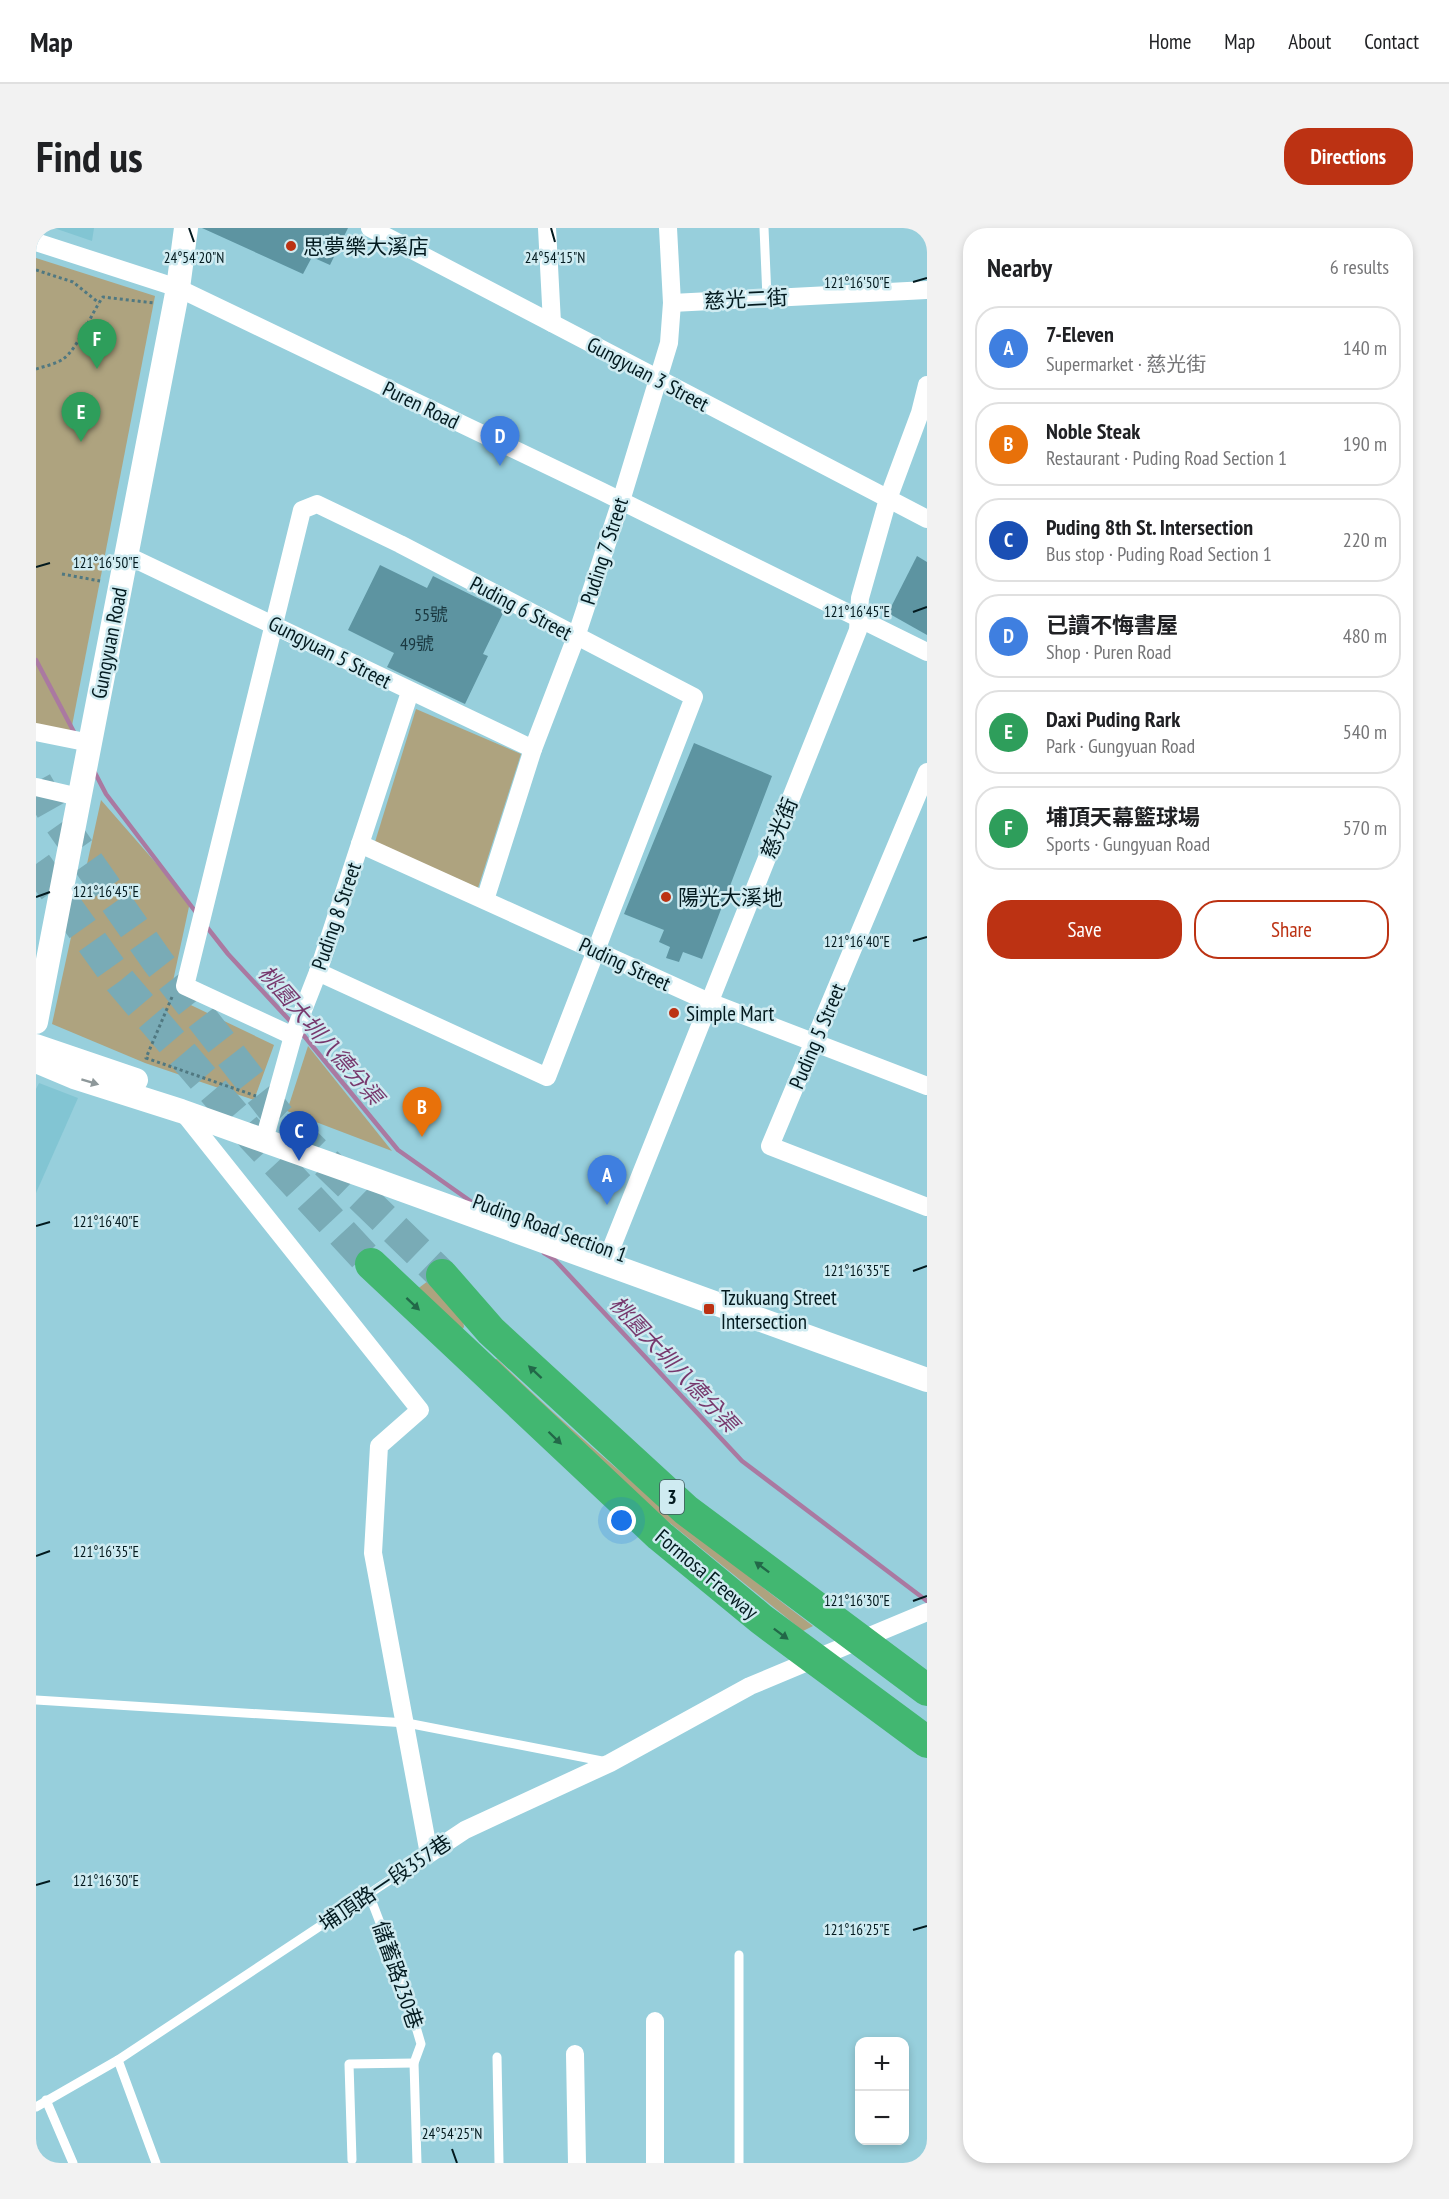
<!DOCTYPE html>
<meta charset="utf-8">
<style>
:root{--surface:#fff;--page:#f2f2f2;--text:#202124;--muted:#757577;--line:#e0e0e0;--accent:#bc3213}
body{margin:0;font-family:"PT Sans Narrow","Noto Sans TC",sans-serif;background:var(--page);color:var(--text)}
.controls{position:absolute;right:18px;bottom:18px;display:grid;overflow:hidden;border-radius:12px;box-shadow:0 3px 9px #0003}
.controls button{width:54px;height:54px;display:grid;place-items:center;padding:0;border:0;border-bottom:2px solid var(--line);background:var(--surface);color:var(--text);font:30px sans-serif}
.you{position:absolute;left:586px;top:1293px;width:21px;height:21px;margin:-15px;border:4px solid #fff;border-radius:50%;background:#1a73e8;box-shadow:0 0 0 9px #1a73e833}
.badge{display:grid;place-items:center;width:39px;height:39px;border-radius:50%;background:var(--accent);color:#fff;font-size:20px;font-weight:700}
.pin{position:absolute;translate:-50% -50px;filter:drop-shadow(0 2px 3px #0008)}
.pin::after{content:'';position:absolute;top:32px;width:21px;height:18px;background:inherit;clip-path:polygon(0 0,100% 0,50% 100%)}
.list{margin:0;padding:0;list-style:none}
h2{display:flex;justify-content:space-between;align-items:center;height:78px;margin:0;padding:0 24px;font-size:26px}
h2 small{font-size:20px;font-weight:400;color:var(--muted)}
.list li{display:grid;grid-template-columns:39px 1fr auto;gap:18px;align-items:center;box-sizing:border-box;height:84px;margin:0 12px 12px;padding:0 12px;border:2px solid var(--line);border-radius:24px}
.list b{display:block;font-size:22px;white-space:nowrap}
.list p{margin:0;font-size:20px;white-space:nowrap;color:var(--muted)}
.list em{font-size:20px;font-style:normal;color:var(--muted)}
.actions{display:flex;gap:12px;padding:18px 24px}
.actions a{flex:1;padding:14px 0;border:2px solid var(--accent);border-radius:24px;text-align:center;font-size:21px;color:var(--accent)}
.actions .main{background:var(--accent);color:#fff}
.map{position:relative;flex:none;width:891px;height:1935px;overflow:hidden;border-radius:24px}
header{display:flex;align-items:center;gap:36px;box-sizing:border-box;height:84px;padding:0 30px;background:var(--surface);border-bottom:2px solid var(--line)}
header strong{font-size:28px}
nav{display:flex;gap:33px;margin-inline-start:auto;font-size:21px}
.intro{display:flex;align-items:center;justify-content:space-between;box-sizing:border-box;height:144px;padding:0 36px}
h1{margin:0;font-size:42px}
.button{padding:15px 27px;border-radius:24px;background:var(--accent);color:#fff;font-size:21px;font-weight:700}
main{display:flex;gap:36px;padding:0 36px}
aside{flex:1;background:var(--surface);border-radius:24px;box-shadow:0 3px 9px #0003}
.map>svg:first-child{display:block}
.built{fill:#82c5d3}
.green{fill:#aea37f}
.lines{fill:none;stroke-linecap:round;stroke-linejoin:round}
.stream{stroke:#aa79a1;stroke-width:4.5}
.building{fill:#5d94a1}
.highway-tunnel{stroke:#79abb6;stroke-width:32;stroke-dasharray:32 16;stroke-linecap:butt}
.path{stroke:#507881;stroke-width:3;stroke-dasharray:3 3;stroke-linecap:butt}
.lane{stroke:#fff;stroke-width:9}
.street{stroke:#fff;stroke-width:18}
.secondary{stroke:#fff;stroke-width:24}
.highway{stroke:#42b771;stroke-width:32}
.oneway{fill:#8e989a}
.oneway2{fill:#226848}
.ticks{fill:none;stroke:#031a1f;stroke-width:2}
.poi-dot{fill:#bc3213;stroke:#cfebf1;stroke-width:2}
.labels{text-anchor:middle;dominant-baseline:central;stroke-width:5;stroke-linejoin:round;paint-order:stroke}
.number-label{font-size:18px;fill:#1a3840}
.shield{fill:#cfebf1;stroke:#40595e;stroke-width:1.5}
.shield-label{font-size:20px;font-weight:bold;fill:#031a1f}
.poi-label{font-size:21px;fill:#031a1f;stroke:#cfebf1;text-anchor:start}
.street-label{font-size:21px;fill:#031a1f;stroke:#cfebf1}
.water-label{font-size:22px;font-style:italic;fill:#77386d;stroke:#cfebf1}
.ticks-label{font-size:15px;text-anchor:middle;fill:#031a1f;stroke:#cfebf1;stroke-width:5;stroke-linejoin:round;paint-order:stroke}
</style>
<header>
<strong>Map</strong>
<nav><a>Home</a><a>Map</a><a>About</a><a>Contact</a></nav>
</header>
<div class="intro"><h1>Find us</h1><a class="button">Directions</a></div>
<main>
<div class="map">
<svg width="891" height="1935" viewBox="0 0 891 1935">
<rect width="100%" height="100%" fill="#97cfdc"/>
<g class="built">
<polygon points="18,0 58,0 56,13"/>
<polygon points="3,855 42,870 0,965 0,861"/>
</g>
<g class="green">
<polygon points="0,30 119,68 34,508 0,500"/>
<polygon points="380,481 485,526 442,660 339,614"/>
<polygon points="65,572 154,674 134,767 238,817 218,872 109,835 16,796"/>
<polygon points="272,818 356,923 251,883"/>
<polygon points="392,1053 427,1092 428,1099 425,1103 380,1062"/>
<path d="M461,1131C560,1228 667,1314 777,1398L767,1403L587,1257L457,1132Z"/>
</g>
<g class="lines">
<g class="stream">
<polyline points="0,432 39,506"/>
<polyline points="58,543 70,566 162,687"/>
<polyline points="170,698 192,726 256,795"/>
<polyline points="264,803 362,922 440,977"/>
<polyline points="508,1025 518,1031 706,1233 891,1373"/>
</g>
</g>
<g class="building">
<polygon points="166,0 312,0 294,37 276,29 267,46"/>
<polygon points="881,328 891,334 891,407 852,385"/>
<polygon points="344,337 391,360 397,348 468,383 447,426 452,428 429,476 351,439 358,425 312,402"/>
<polygon points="658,515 736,548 666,731 647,724 643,734 630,730 634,719 623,714 628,702 588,686"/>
</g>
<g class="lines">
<g class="highway-tunnel">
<polyline points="0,554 18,586 122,734 243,889 406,1047"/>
<polyline points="0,636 84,753 216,908 335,1036"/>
</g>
<g class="path">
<polyline points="0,42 37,54 63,75"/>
<path d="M0,141C9,138 20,136 27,131C42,121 55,85 67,69L118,75"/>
<polyline points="26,346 64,353"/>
<polyline points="136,769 110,830 220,868"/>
</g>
<g class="lane">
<polyline points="728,0 731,70"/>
<polyline points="0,1472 371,1495 571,1534"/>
<polyline points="333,1666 367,1755 385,1816 378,1835 381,1935"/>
<polyline points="461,1829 463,1935"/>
<polyline points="82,1832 120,1935"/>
<polyline points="10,1872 37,1935"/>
<polyline points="0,1879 82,1832 393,1626"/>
<polyline points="316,1932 313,1836 378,1835"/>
<polyline points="703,1935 703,1727"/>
</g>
<g class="street">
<polyline points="334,0 891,291"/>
<polyline points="511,0 516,95"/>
<polyline points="0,14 142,60 565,263 891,424"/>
<polyline points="636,75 891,62"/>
<polyline points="90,327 497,521"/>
<polyline points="0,504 54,515"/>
<polyline points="891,544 734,918 891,979"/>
<polyline points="0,559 43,569"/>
<polyline points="324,616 673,774 891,858"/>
<polyline points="449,672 497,521 540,409 585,273 633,115 636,75 632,0"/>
<polyline points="257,808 149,758 266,282 281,276 364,316 658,469 511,849 282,744"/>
<polyline points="146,883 384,1182 343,1218 337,1325 393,1626 429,1602 574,1535 714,1458 891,1384"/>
<polyline points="228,912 257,808 282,744 374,464"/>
<polyline points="569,1036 822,402 824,370 852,271 884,185 891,157"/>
<polyline points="539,1826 541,1935"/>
<polyline points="619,1935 619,1793"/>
</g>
<g class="secondary">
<polyline points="0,794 142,60 150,0"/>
<polyline points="0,818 100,852"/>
<polyline points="0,833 38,849 145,883 342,953 891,1152"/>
</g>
<g class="highway">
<polyline points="335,1036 624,1308 725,1391 891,1514"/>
<polyline points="406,1047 455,1103 650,1282 891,1462"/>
</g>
</g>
<defs><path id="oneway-solid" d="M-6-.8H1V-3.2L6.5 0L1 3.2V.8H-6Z" transform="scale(1.5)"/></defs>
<use class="oneway" href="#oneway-solid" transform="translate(54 854) rotate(17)"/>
<g class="oneway2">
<use href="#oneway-solid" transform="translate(377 1076) rotate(43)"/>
<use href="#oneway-solid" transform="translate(499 1144) rotate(-137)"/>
<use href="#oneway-solid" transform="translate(519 1210) rotate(44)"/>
<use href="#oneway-solid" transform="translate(726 1339) rotate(-143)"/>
<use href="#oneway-solid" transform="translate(745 1406) rotate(37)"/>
</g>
<path class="ticks" d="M153,0L158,14M515,0L519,14M877,54L891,50M0,339L14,335M877,384L891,379M0,669L14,664M877,713L891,709M0,998L14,994M877,1043L891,1038M0,1328L14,1323M877,1373L891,1368M0,1657L14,1653M877,1702L891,1698M416,1921L421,1935"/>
<g class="poi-dot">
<circle cx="255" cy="18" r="6"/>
<circle cx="630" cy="669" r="6"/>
<circle cx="638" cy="785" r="6"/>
<rect x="667" y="1075" width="12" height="12" rx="3"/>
</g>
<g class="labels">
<g class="number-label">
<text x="395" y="386">55號</text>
<text x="381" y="415">49號</text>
</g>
<rect class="shield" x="624" y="1252" width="24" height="34" rx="4.5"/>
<g class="shield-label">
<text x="636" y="1269">3</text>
</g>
<g class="poi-label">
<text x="267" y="18">思夢樂大溪店</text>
<text x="642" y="669">陽光大溪地</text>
<text x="650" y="785">Simple Mart</text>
<text x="685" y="1069">Tzukuang Street<tspan x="685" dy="24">Intersection</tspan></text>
</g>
<g class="street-label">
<text transform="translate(710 71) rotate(-3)">慈光二街</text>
<text transform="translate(612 146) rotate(28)">Gungyuan 3 Street</text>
<text transform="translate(385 177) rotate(26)">Puren Road</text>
<text transform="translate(568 323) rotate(-72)">Puding 7 Street</text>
<text transform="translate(485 380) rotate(28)">Puding 6 Street</text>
<text transform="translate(73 415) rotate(-79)">Gungyuan Road</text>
<text transform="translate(294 424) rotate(27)">Gungyuan 5 Street</text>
<text transform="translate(743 600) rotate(-68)">慈光街</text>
<text transform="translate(300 688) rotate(-71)">Puding 8 Street</text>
<text transform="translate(589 736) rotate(25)">Puding Street</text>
<text transform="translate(781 808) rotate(-67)">Puding 5 Street</text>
<text transform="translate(514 1000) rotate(20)">Puding Road Section 1</text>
<text transform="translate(671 1346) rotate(40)">Formosa Freeway</text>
<text transform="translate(349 1655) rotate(-34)">埔頂路一段357巷</text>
<text transform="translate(362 1747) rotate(71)">儲蓄路230巷</text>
</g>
<g class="water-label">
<text transform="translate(285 807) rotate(49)">桃園大圳八德分渠</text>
<text transform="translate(638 1136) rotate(47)">桃園大圳八德分渠</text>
</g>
</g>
<g class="ticks-label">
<text x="158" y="35">24°54'20"N</text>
<text x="519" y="35">24°54'15"N</text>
<text x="821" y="60">121°16'50"E</text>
<text x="70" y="340">121°16'50"E</text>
<text x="821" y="389">121°16'45"E</text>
<text x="70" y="669">121°16'45"E</text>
<text x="821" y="719">121°16'40"E</text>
<text x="70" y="999">121°16'40"E</text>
<text x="821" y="1048">121°16'35"E</text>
<text x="70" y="1329">121°16'35"E</text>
<text x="821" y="1378">121°16'30"E</text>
<text x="70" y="1658">121°16'30"E</text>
<text x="821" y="1707">121°16'25"E</text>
<text x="416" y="1911">24°54'25"N</text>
</g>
</svg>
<div class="controls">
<button>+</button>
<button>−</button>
</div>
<div class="you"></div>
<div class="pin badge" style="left:571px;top:977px;background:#3f7fe0">A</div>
<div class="pin badge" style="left:386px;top:909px;background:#e8710a">B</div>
<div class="pin badge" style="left:263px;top:933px;background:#1a4fb4">C</div>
<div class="pin badge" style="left:464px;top:238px;background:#3f7fe0">D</div>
<div class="pin badge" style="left:45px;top:214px;background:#2e9e5b">E</div>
<div class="pin badge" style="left:61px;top:141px;background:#2e9e5b">F</div>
</div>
<aside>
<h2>Nearby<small>6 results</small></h2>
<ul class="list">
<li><span class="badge" style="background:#3f7fe0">A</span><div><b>7-Eleven</b><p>Supermarket · 慈光街</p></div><em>140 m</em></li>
<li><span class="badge" style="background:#e8710a">B</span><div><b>Noble Steak</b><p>Restaurant · Puding Road Section 1</p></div><em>190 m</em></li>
<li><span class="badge" style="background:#1a4fb4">C</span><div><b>Puding 8th St. Intersection</b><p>Bus stop · Puding Road Section 1</p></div><em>220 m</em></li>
<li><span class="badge" style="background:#3f7fe0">D</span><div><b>已讀不悔書屋</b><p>Shop · Puren Road</p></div><em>480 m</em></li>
<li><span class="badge" style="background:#2e9e5b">E</span><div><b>Daxi Puding Rark</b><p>Park · Gungyuan Road</p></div><em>540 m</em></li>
<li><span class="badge" style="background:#2e9e5b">F</span><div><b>埔頂天幕籃球場</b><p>Sports · Gungyuan Road</p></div><em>570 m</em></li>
</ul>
<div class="actions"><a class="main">Save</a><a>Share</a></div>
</aside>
</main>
